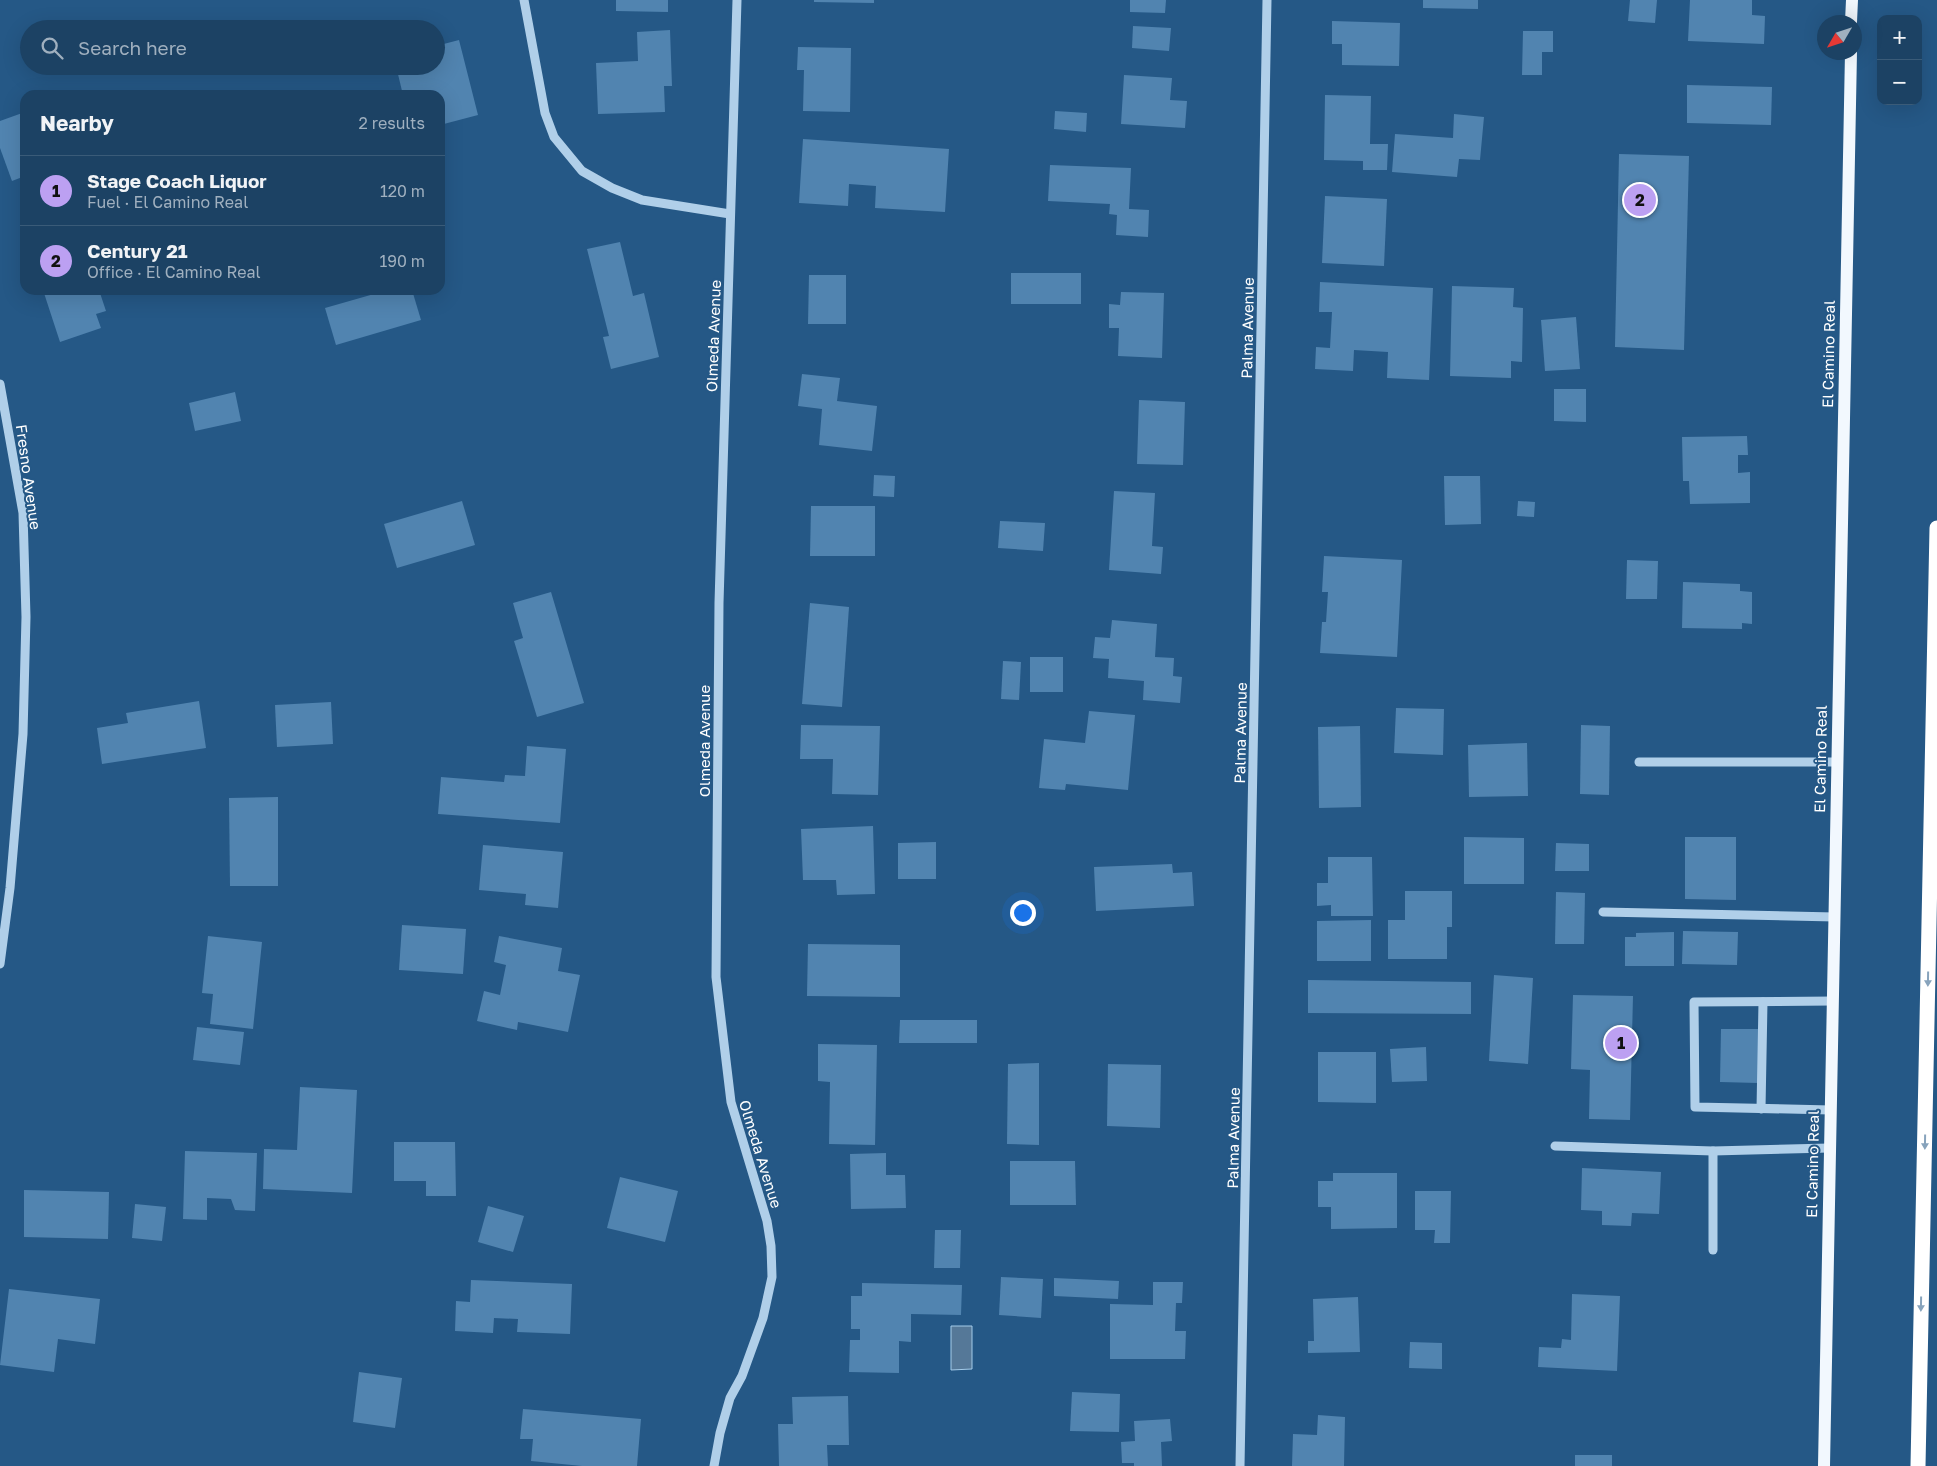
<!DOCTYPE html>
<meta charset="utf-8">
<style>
:root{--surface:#1c4264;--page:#294d6d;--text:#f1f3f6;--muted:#a0b0bf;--line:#3a5b78;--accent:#bca0f2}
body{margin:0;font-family:"Golos Text",sans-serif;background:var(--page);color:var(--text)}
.controls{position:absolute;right:15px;top:15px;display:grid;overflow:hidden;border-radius:10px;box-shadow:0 5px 20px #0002}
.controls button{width:45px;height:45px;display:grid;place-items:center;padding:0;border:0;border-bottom:1px solid var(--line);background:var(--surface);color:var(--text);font:25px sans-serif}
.compass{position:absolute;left:1817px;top:15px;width:45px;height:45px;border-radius:50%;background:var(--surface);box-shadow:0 5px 20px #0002;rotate:231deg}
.you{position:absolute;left:1022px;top:912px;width:18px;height:18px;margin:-12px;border:4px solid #fff;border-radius:50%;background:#1a73e8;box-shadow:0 0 0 8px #1a73e833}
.badge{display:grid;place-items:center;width:32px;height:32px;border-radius:50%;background:var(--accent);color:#111;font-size:16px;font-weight:700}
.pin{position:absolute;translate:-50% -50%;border:2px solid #fff;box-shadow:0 1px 5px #0006}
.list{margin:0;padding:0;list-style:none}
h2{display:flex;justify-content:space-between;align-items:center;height:65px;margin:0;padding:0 20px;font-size:21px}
h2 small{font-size:16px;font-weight:400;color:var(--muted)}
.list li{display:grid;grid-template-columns:32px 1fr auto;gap:15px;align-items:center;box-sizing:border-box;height:70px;padding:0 20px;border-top:1px solid var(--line)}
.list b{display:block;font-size:19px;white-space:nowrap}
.list p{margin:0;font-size:16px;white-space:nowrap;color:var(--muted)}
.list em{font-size:16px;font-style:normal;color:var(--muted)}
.icon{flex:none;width:28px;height:28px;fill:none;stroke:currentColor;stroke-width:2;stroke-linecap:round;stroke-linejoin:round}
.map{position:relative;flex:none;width:1937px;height:1466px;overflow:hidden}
.search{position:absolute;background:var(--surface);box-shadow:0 5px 20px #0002;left:20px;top:20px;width:425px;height:55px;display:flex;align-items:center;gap:12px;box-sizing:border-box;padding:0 18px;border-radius:28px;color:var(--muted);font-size:19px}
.panel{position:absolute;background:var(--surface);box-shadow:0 5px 20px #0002;left:20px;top:90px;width:425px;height:205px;border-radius:15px}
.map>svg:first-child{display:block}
.water{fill:#557898;stroke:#a4cbe9}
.building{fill:#5184b0}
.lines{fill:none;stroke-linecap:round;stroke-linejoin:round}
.minor{stroke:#b0cfe9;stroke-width:9}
.major{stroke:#f2f8fe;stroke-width:12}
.highway{stroke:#fff;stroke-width:15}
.oneway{fill:#87a3bc}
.labels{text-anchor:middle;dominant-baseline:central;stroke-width:4;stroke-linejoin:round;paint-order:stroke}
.street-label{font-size:15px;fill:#fff;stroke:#255886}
</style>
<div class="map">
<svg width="1937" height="1466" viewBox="0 0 1937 1466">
<rect width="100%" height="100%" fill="#255886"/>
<polygon class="water" points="951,1326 972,1326 972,1369 951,1370"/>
<g class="building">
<polygon points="616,0 668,0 668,12 616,11"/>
<polygon points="814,0 874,0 874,3 814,2"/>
<polygon points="1130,0 1166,0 1165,13 1130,12"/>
<polygon points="1423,0 1478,0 1478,9 1423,8"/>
<polygon points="1630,0 1657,0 1655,23 1628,21"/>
<polygon points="1690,0 1752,0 1752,15 1765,16 1764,44 1688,41"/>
<polygon points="1332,21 1400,23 1399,66 1342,65 1342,44 1332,44"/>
<polygon points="1133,26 1171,28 1169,51 1132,48"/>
<polygon points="670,30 672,86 664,86 665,112 598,114 596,63 638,61 637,32"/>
<polygon points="1523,31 1553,31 1553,52 1542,52 1542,75 1522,75"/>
<polygon points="459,40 478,115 440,125 440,95 403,95 396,66 436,66 436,46"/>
<polygon points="798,47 851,48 850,112 803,111 804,70 797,70"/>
<polygon points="1124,75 1172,78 1170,100 1187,101 1185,128 1121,124"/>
<polygon points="1687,85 1772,87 1771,125 1687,123"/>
<polygon points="1325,95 1371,96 1370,144 1388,144 1387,170 1363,170 1363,161 1324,160"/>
<polygon points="1055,111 1087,113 1086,132 1054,129"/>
<polygon points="25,112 25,176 12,181 0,148 0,121"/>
<polygon points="1454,114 1484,117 1480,160 1459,159 1457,177 1392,172 1395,134 1453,138"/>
<polygon points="803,139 949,149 945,212 875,208 876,186 849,184 848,206 799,203"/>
<polygon points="1619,154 1689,156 1684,350 1615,347"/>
<polygon points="1050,165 1131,168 1129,209 1149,210 1148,237 1116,235 1117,215 1109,214 1110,204 1048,201"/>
<polygon points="1325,196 1387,199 1384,266 1322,263"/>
<polygon points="620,242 633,296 644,293 659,357 611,369 603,337 609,336 587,249"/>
<rect x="1011" y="273" width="70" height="31"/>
<polygon points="809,275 846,275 846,324 808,324"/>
<polygon points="1320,282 1433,288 1429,380 1387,378 1388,352 1354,350 1353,371 1315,369 1316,347 1330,348 1332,312 1319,312"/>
<polygon points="1452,286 1514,288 1513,307 1523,308 1522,362 1511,361 1511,378 1450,376"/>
<polygon points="43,290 99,290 106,311 96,314 101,328 60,342"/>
<polygon points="388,290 412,290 421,320 336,345 325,308"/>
<polygon points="1121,292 1164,293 1162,358 1118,356 1119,328 1109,328 1109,304 1120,305"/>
<polygon points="1576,317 1580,369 1545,371 1541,320"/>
<polygon points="802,374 840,378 837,401 877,406 872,451 819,445 822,409 798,406"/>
<polygon points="1554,389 1586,389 1586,422 1554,421"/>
<polygon points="235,392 241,421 195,431 189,403"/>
<polygon points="1139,400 1185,402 1183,465 1137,464"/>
<polygon points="1747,436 1748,455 1738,455 1738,473 1750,472 1750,503 1690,504 1689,481 1683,481 1682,437"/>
<polygon points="874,475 895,476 894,497 873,496"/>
<polygon points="1444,476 1480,476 1481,524 1445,525"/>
<polygon points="1114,491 1155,493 1152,546 1163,547 1161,574 1109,570"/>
<polygon points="462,501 475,545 397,568 384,524"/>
<polygon points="1518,501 1535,502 1534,517 1517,516"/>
<polygon points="811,506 875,506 875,556 810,556"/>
<polygon points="1000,521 1045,523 1043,551 998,548"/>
<polygon points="1324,556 1402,560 1397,657 1320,653 1322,622 1326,622 1328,592 1322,592"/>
<polygon points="1627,560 1658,561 1657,599 1626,599"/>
<polygon points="1683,582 1740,584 1740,591 1752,592 1752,624 1742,623 1742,629 1682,628"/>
<polygon points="551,592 584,703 537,717 514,641 523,638 513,603"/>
<polygon points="810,603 849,607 842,707 802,704"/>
<polygon points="1112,620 1157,624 1155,657 1174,658 1173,676 1182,677 1180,703 1143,700 1144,681 1108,678 1109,659 1093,658 1095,637 1110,638"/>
<rect x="1030" y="657" width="33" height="35"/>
<polygon points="1003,661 1021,662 1019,700 1001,699"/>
<polygon points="199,701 206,748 102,764 97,728 128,723 126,713"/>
<polygon points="331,702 333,744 277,747 275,705"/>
<polygon points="1396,708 1444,709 1443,755 1394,753"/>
<polygon points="1089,711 1135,715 1128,790 1066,784 1065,790 1039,788 1044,739 1085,743"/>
<polygon points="801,725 880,726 878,795 832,794 833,759 800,759"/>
<polygon points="1581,725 1610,726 1609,795 1580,794"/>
<polygon points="1360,726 1361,807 1319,808 1318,727"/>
<polygon points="1527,743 1528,796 1469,797 1468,745"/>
<polygon points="527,746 566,749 560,823 438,814 441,777 504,782 505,775 525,776"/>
<polygon points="278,797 278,886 230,886 229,798"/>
<polygon points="873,826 875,894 837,895 836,880 803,880 801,829"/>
<polygon points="1464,837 1524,838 1524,884 1464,884"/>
<polygon points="1685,837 1736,837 1736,900 1685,899"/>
<polygon points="936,842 936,879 898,879 898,843"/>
<polygon points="1556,843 1589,844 1589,871 1555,871"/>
<polygon points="483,845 563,852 558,908 525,905 526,894 479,890"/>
<polygon points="1328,857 1372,857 1373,916 1331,916 1331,905 1317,906 1317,883 1328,883"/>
<polygon points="1172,864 1173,873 1192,872 1194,906 1096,911 1094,867"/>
<polygon points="1405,891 1452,891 1452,927 1447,927 1447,959 1388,959 1388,920 1405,920"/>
<polygon points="1556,892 1585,893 1584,944 1555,944"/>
<polygon points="1371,920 1371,961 1317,961 1317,921"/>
<polygon points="402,925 466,929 463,974 399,970"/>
<polygon points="1683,931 1738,932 1737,965 1682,964"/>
<polygon points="1674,932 1674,966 1625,966 1625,937 1636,937 1636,933"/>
<polygon points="208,936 262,942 253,1029 210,1024 213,994 202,993"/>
<polygon points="499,936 562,948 558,971 580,975 568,1032 518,1022 517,1030 477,1021 484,991 500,995 506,965 494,962"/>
<polygon points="808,944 900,945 900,997 807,996"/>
<polygon points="1494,975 1533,978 1528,1064 1489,1061"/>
<polygon points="1308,980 1471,982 1471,1014 1308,1013"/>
<polygon points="1573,995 1633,996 1630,1120 1589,1119 1590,1070 1571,1069"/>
<polygon points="900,1020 977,1020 977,1043 899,1043"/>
<polygon points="197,1027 244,1032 240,1065 193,1060"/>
<polygon points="1721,1029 1759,1029 1758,1083 1720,1082"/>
<polygon points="818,1044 877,1045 875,1145 829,1144 830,1082 818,1081"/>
<polygon points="1426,1047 1427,1081 1392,1082 1390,1049"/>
<polygon points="1318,1052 1376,1052 1376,1103 1318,1102"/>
<polygon points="1039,1063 1039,1145 1007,1144 1008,1064"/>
<polygon points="1108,1064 1161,1065 1160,1128 1107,1126"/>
<polygon points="300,1087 357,1090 352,1193 263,1189 264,1149 297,1150"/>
<polygon points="394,1142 455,1142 456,1196 426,1196 426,1181 394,1181"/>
<polygon points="185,1151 257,1153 255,1211 235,1210 231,1199 207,1198 207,1220 183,1219"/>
<polygon points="886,1153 886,1175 905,1175 906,1208 851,1209 850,1154"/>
<polygon points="1010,1161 1075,1161 1076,1205 1010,1205"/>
<polygon points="1582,1168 1661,1172 1659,1214 1632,1213 1631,1226 1602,1225 1602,1211 1581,1210"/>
<polygon points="1333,1173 1397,1173 1397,1228 1331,1229 1331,1207 1318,1207 1318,1181 1333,1181"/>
<polygon points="620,1177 678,1191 665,1242 607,1228"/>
<polygon points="24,1190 109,1192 108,1239 24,1237"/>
<polygon points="1415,1191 1451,1191 1450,1243 1434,1243 1435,1230 1415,1230"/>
<polygon points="135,1204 166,1207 162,1241 132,1238"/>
<polygon points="488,1206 524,1216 513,1252 478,1242"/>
<polygon points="935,1230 961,1230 960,1268 934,1268"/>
<polygon points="1001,1277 1043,1279 1041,1318 999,1315"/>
<polygon points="1054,1278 1119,1281 1118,1299 1054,1296"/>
<polygon points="471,1280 572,1284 570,1334 517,1332 518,1319 494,1318 493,1333 455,1331 456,1301 470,1302"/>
<polygon points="1153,1282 1183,1282 1182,1303 1176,1303 1175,1331 1186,1331 1185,1359 1110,1359 1110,1304 1153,1305"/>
<polygon points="862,1283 962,1285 961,1315 911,1314 911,1342 899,1341 899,1373 849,1372 850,1340 860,1340 860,1329 851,1329 851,1296 862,1296"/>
<polygon points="9,1289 100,1299 95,1344 58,1339 54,1372 0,1365"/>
<polygon points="1572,1294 1620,1296 1617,1371 1538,1367 1539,1347 1561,1348 1562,1339 1571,1340"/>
<polygon points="1358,1297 1360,1352 1308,1353 1308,1341 1314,1341 1313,1299"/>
<polygon points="1410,1342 1442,1343 1442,1369 1409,1368"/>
<polygon points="359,1372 402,1378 395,1428 353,1422"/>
<polygon points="1072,1392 1120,1394 1119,1432 1070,1431"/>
<polygon points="848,1396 849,1445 827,1445 828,1466 779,1466 778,1424 793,1424 792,1397"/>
<polygon points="523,1409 641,1419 637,1466 582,1466 531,1461 533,1439 520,1439"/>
<polygon points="1318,1415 1345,1417 1344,1466 1292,1466 1293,1434 1317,1435"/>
<polygon points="1170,1419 1172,1441 1161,1442 1162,1466 1134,1466 1134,1463 1122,1463 1121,1442 1135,1441 1134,1421"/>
<rect x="1575" y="1455" width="37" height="11"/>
</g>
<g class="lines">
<g class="minor">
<polyline points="524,0 545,113 554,137 582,171 612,188 642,200 730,214"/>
<polyline points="0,384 23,513 26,617 23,734 10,888 0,964"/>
<polyline points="1639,762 1837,762"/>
<polyline points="1603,912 1835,917"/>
<polyline points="1761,1109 1763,1002"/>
<polyline points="1831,1110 1695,1107 1694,1002 1833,1001"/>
<polyline points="1555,1146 1713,1151 1829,1148"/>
<polyline points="1713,1151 1713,1250"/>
<polyline points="714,1466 720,1433 730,1398 742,1376 763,1318 772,1277 771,1246 767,1221 731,1102 716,977 719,603 737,0"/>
<polyline points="1240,1466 1267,0"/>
</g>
<g class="major">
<polyline points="1851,22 1852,0"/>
<polyline points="1824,1466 1851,52"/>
</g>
<polyline class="highway" points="1918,1466 1937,528"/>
</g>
<defs><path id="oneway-solid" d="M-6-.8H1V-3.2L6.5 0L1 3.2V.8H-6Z" transform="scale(1.25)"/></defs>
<g class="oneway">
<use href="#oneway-solid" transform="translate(1928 979) rotate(91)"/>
<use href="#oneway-solid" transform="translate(1925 1142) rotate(91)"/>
<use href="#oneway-solid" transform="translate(1921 1304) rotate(91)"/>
</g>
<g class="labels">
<g class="street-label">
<text transform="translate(1247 328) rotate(-89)">Palma Avenue</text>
<text transform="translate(713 336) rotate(-88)">Olmeda Avenue</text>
<text transform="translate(1828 354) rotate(-89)">El Camino Real</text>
<text transform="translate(29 477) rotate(82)">Fresno Avenue</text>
<text transform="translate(1240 733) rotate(-89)">Palma Avenue</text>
<text transform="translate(704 741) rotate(-90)">Olmeda Avenue</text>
<text transform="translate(1820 759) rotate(-89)">El Camino Real</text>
<text transform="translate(1233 1138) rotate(-89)">Palma Avenue</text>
<text transform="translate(761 1154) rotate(73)">Olmeda Avenue</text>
<text transform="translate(1812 1164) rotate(-89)">El Camino Real</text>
</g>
</g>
</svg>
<div class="controls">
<button>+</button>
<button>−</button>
</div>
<svg class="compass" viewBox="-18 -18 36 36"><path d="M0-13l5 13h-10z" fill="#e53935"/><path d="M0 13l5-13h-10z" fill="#a0b0bf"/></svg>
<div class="you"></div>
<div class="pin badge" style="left:1621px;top:1043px">1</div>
<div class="pin badge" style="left:1640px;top:200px">2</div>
<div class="search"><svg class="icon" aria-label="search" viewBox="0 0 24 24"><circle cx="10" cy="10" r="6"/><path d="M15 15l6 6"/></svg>Search here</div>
<section class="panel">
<h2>Nearby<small>2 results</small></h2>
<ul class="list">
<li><span class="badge">1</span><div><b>Stage Coach Liquor</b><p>Fuel · El Camino Real</p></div><em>120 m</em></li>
<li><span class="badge">2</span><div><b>Century 21</b><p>Office · El Camino Real</p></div><em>190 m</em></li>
</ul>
</section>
</div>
